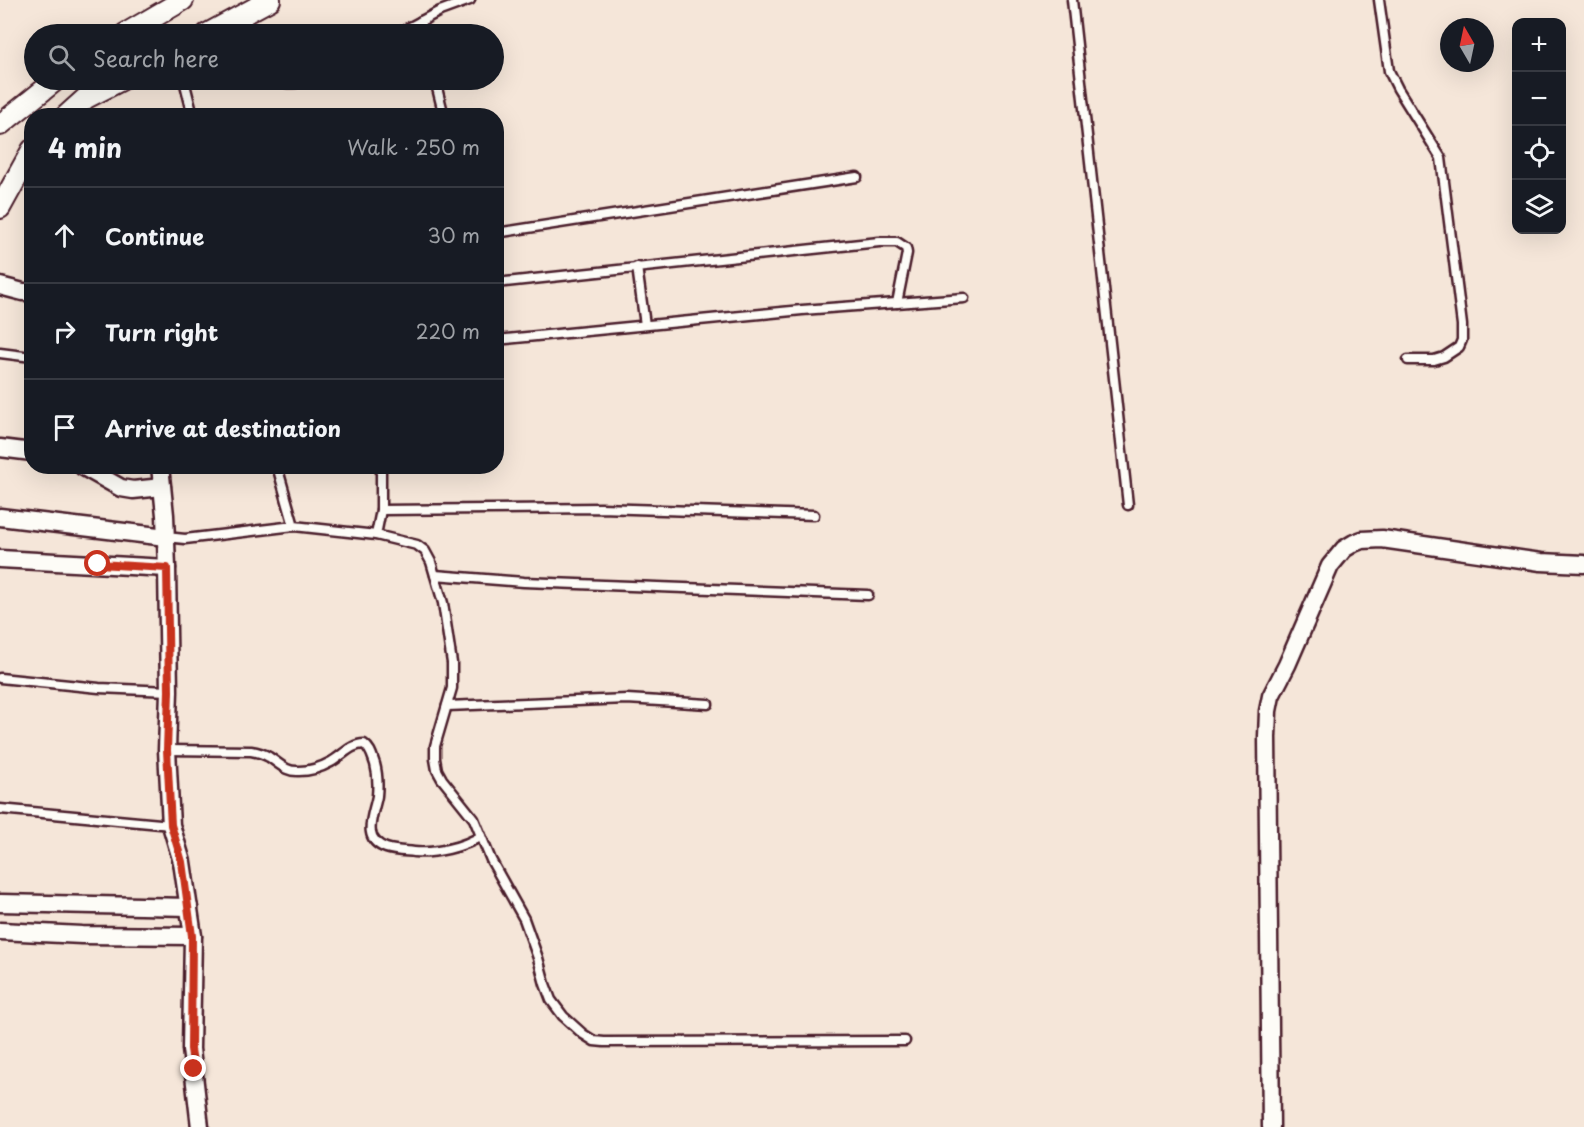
<!DOCTYPE html>
<meta charset="utf-8">
<style>
:root{--surface:#171b24;--page:#242831;--text:#f1f3f6;--muted:#9ea1a6;--line:#363941}
body{margin:0;font-family:"Playpen Sans",sans-serif;background:var(--page);color:var(--text)}
.controls{position:absolute;right:18px;top:18px;display:grid;overflow:hidden;border-radius:12px;box-shadow:0 6px 24px #0002}
.controls button{width:54px;height:54px;display:grid;place-items:center;padding:0;border:0;border-bottom:2px solid var(--line);background:var(--surface);color:var(--text);font:30px sans-serif}
.compass{position:absolute;left:1440px;top:18px;width:54px;height:54px;border-radius:50%;background:var(--surface);box-shadow:0 6px 24px #0002;rotate:351deg}
.stop{position:absolute;width:18px;height:18px;margin:-14px;border:4px solid #c8321e;border-radius:50%;background:#fff}
.stop.end{background:#c8321e;border-color:#fff;box-shadow:0 2px 6px #0008}
.list{margin:0;padding:0;list-style:none}
h2{display:flex;justify-content:space-between;align-items:center;height:78px;margin:0;padding:0 24px;font-size:26px}
h2 small{font-size:20px;font-weight:400;color:var(--muted)}
.list li{display:grid;grid-template-columns:39px 1fr auto;gap:18px;align-items:center;box-sizing:border-box;height:96px;padding:0 24px;border-top:2px solid var(--line)}
.list b{display:block;font-size:22px;white-space:nowrap}
.list em{font-size:20px;font-style:normal;color:var(--muted)}
.icon{flex:none;width:33px;height:33px;fill:none;stroke:currentColor;stroke-width:2;stroke-linecap:round;stroke-linejoin:round}
.map{position:relative;flex:none;width:1584px;height:1127px;overflow:hidden}
.search{position:absolute;background:var(--surface);box-shadow:0 6px 24px #0002;left:24px;top:24px;width:480px;height:66px;display:flex;align-items:center;gap:15px;box-sizing:border-box;padding:0 21px;border-radius:33px;color:var(--muted);font-size:22px}
.panel{position:absolute;background:var(--surface);box-shadow:0 6px 24px #0002;left:24px;top:108px;width:480px;height:366px;border-radius:24px}
.map>svg:first-child{display:block}
.lines{fill:none;stroke-linecap:round;stroke-linejoin:round}
.service-casing{stroke:#4a1f2b;stroke-width:13}
.minor-casing{stroke:#4a1f2b;stroke-width:21}
.tertiary-casing{stroke:#4a1f2b;stroke-width:24}
.service{stroke:#fdfcf7;stroke-width:8}
.minor{stroke:#fdfcf7;stroke-width:16}
.tertiary{stroke:#fdfcf7;stroke-width:20}
.route{stroke:#c8321e;stroke-width:8}
</style>
<div class="map">
<svg width="1584" height="1127" viewBox="0 0 1584 1127">
<rect width="100%" height="100%" fill="#f5e6d9"/>
<filter id="ink" filterUnits="userSpaceOnUse"><feTurbulence type="fractalNoise" baseFrequency=".0167" numOctaves="2"/><feDisplacementMap in="SourceGraphic" scale="12" xChannelSelector="R" yChannelSelector="G"/><feConvolveMatrix kernelMatrix="1 2 1 2 8 2 1 2 1" color-interpolation-filters="sRGB"/></filter>
<g filter="url(#ink)">
<g class="lines">
<g class="service-casing">
<g id="service">
<polyline points="1072,0 1128,505"/>
<polyline points="1379,0 1389,71 1398,89 1441,158 1462,325 1462,340 1459,347 1444,357 1434,360 1408,360"/>
<polyline points="244,16 251,34"/>
<polyline points="421,21 424,34"/>
<polyline points="397,34 440,11 470,0"/>
<polyline points="184,80 193,116"/>
<path d="M277,80C288,85 298,83 309,80"/>
<polyline points="435,80 444,116"/>
<polyline points="496,233 857,177"/>
<polyline points="637,267 645,325"/>
<polyline points="496,283 879,242 897,242 906,248 907,253 897,303"/>
<polyline points="496,340 802,310 964,298"/>
<polyline points="0,353 32,357"/>
<polyline points="277,466 294,526"/>
<polyline points="381,510 601,508 814,515"/>
<polyline points="376,535 381,510 381,466"/>
<polyline points="166,537 185,539 294,526 376,535 417,545 425,551 431,562 443,603 452,663 452,688 435,746 435,759 437,770 442,779 474,819 491,860 524,919 538,958 545,984 551,1000 563,1016 583,1034 594,1041 604,1042 905,1041"/>
<polyline points="435,575 524,582 868,595"/>
<polyline points="0,678 99,688 169,691"/>
<polyline points="447,706 627,699 708,704"/>
<path d="M167,750L251,751C258,752 264,754 269,757C280,764 286,772 299,771C309,771 322,767 331,762C342,756 351,744 364,744C371,749 372,756 375,764C378,775 378,785 377,796C374,814 360,839 386,848C395,851 405,851 414,852C434,854 464,847 481,836"/>
<polyline points="0,809 171,825"/>
</g>
</g>
<g class="minor-casing">
<g id="minor">
<polyline points="0,286 23,292 32,292"/>
<polyline points="0,448 32,452"/>
<polyline points="82,466 121,488 133,490 162,487"/>
<polyline points="160,466 165,515 167,568 169,691 167,750 171,825 182,862 193,936 191,1049 200,1127"/>
<polyline points="0,517 166,537"/>
<polyline points="0,559 167,568"/>
<polyline points="0,903 189,907"/>
<polyline points="0,931 82,935 193,936"/>
<polyline points="1271,1127 1267,737 1268,711 1271,696 1287,665 1330,566 1344,549 1354,543 1362,540 1382,539 1541,562 1584,564"/>
</g>
</g>
<g class="tertiary-casing">
<g id="tertiary">
<polyline points="125,34 183,0"/>
<polyline points="207,34 270,0"/>
<polyline points="66,116 86,98 121,80"/>
<polyline points="0,125 56,80"/>
<polyline points="0,208 32,150"/>
</g>
</g>
<use href="#service" class="service"/>
<use href="#minor" class="minor"/>
<use href="#tertiary" class="tertiary"/>
</g>
</g>
<g class="lines" filter="url(#ink)">
<polyline class="route" points="98,564 167,568 169,691 167,750 171,825 182,862 192,936 191,1049 194,1069"/>
</g>
</svg>
<div class="controls">
<button>+</button>
<button>−</button>
<button><svg class="icon" aria-label="locate" viewBox="0 0 24 24"><circle cx="12" cy="12" r="6"/><path d="M12 2v4M12 18v4M2 12h4M18 12h4"/></svg></button>
<button><svg class="icon" aria-label="layers" viewBox="0 0 24 24"><path d="M12 4l9 5-9 5-9-5zM3 14l9 5 9-5"/></svg></button>
</div>
<svg class="compass" viewBox="-18 -18 36 36"><path d="M0-13l5 13h-10z" fill="#e53935"/><path d="M0 13l5-13h-10z" fill="#9ea1a6"/></svg>
<div class="stop" style="left:98px;top:564px"></div>
<div class="stop end" style="left:194px;top:1069px"></div>
<div class="search"><svg class="icon" aria-label="search" viewBox="0 0 24 24"><circle cx="10" cy="10" r="6"/><path d="M15 15l6 6"/></svg>Search here</div>
<section class="panel">
<h2>4 min<small>Walk · 250 m</small></h2>
<ul class="list">
<li><svg class="icon" aria-label="ahead" viewBox="0 0 24 24"><path d="M12 20V5M6 11l6-6 6 6"/></svg><div><b>Continue</b></div><em>30 m</em></li>
<li><svg class="icon" aria-label="right" viewBox="0 0 24 24"><path d="M7 20v-9h11M14 6l5 5-5 5"/></svg><div><b>Turn right</b></div><em>220 m</em></li>
<li><svg class="icon" aria-label="arrive" viewBox="0 0 24 24"><path d="M6 21V4h12l-3 4 3 4H6"/></svg><div><b>Arrive at destination</b></div></li>
</ul>
</section>
</div>
